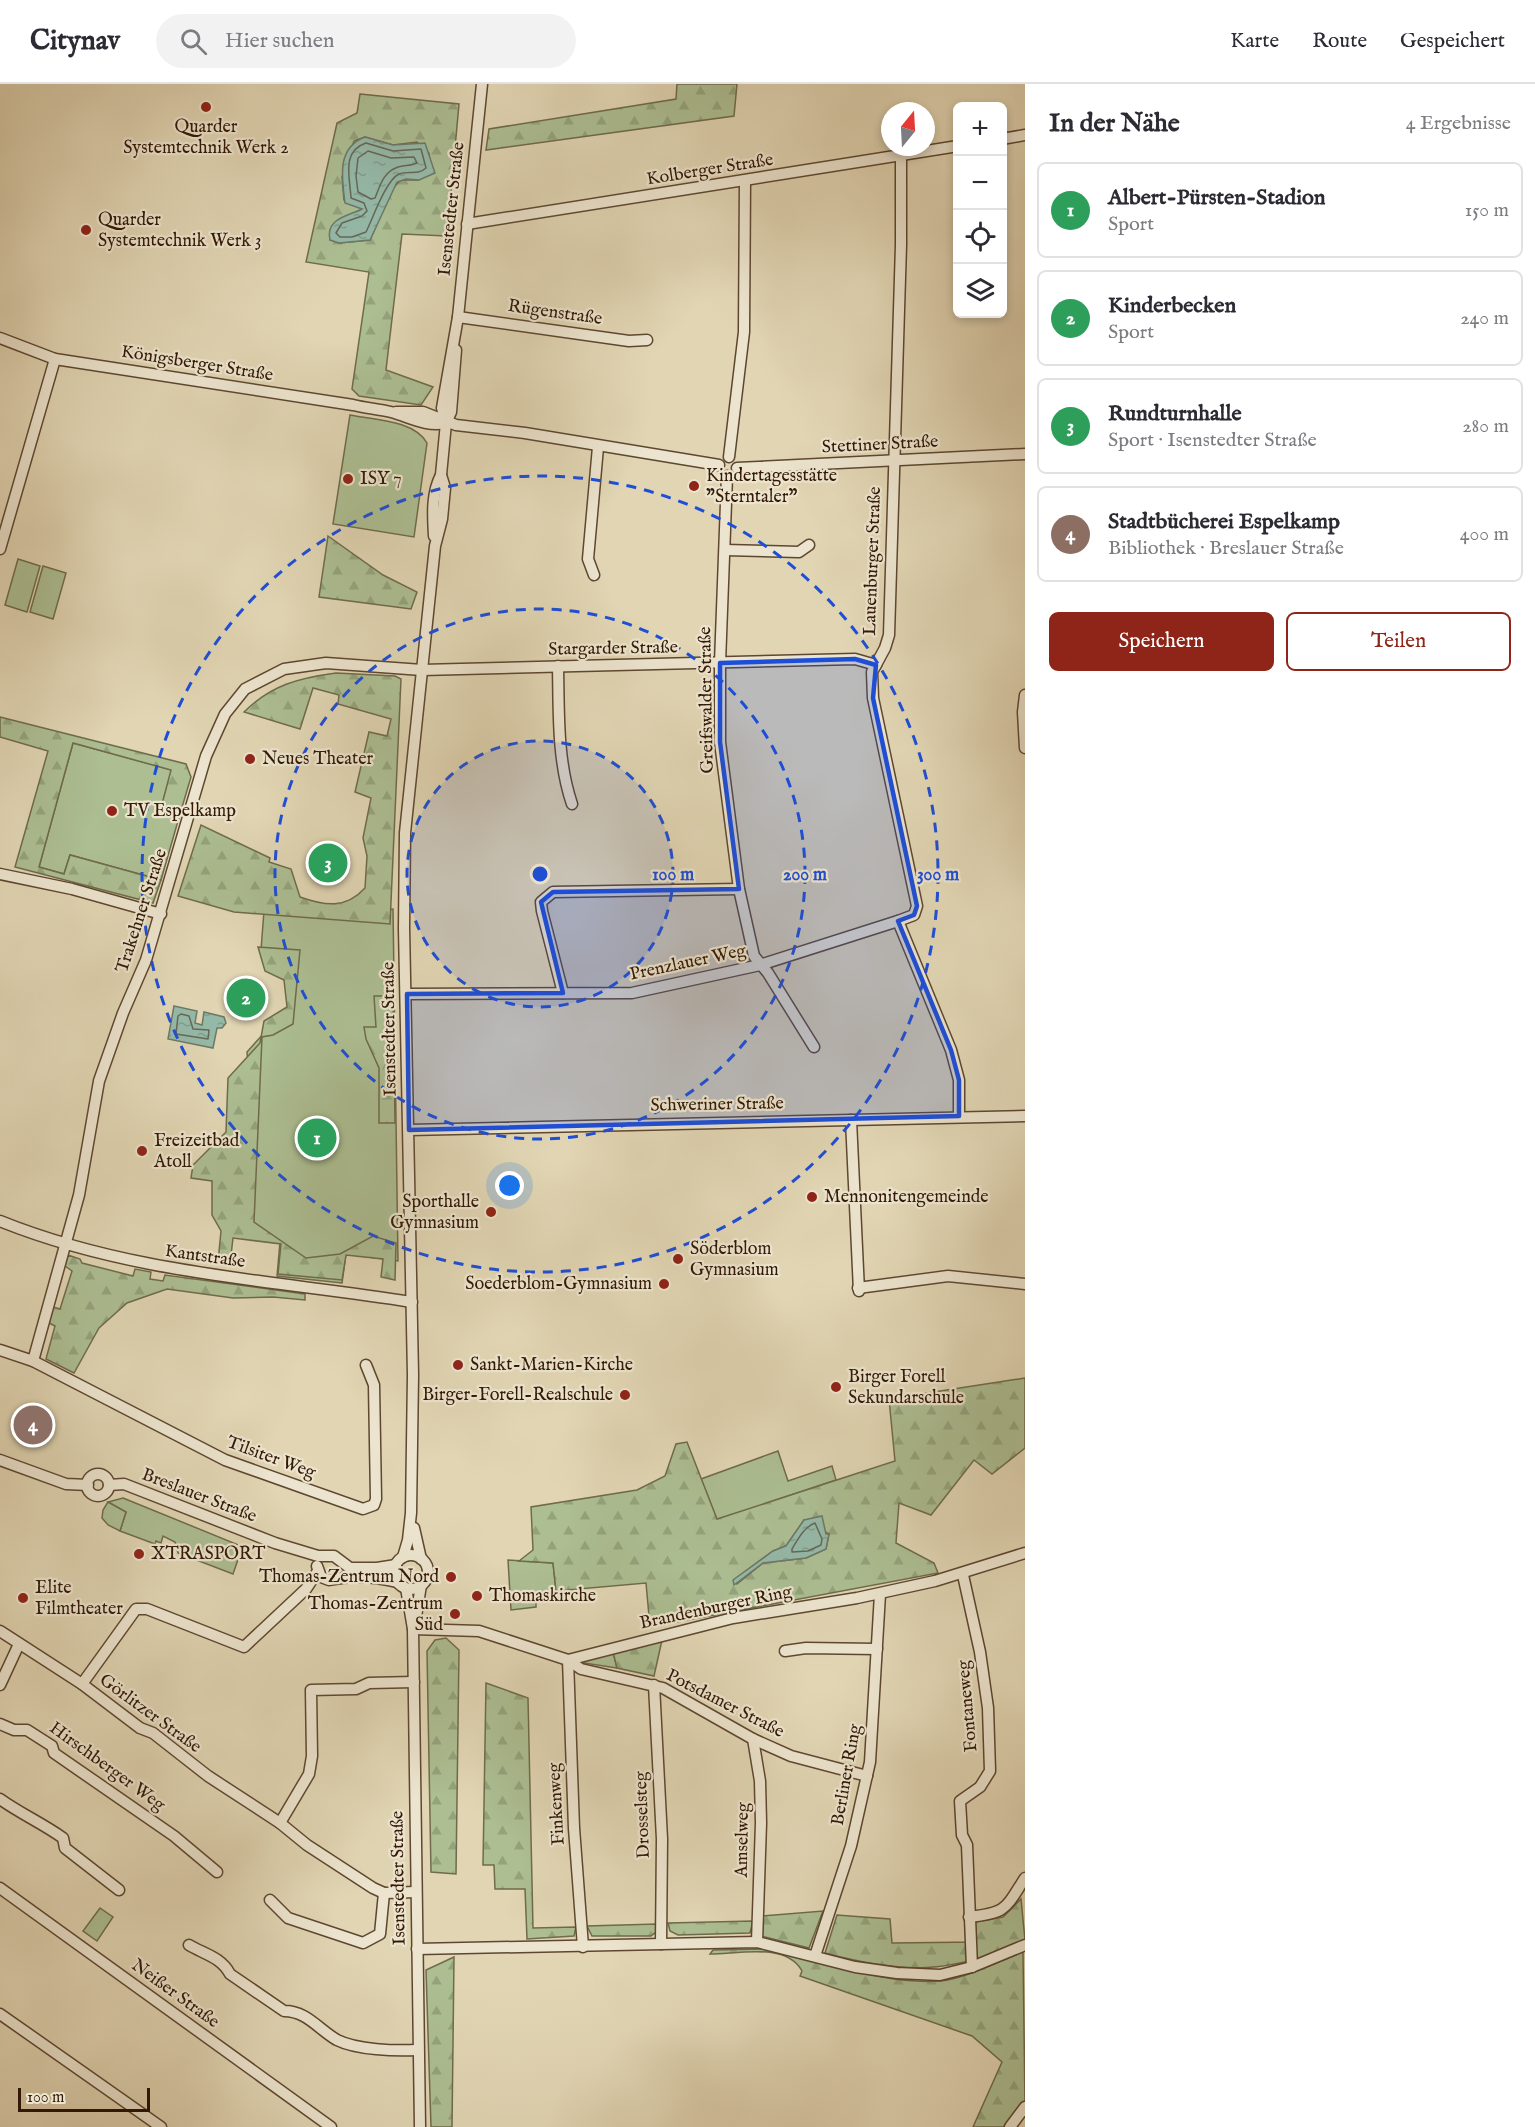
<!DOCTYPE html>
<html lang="de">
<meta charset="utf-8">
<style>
:root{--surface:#fff;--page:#f2f2f3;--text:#2b2b33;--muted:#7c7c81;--line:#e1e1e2;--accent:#8f2418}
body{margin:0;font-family:"IM FELL English",serif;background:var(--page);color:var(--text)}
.controls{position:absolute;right:18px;top:18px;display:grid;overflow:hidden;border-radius:9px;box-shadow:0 3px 9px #0003}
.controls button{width:54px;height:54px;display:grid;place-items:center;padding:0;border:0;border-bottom:2px solid var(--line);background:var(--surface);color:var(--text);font:30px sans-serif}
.compass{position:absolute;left:881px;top:18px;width:54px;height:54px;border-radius:50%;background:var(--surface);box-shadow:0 3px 9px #0003;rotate:18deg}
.scale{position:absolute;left:18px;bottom:15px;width:132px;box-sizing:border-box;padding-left:6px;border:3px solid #321805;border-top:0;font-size:16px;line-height:21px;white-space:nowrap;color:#321805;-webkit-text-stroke:4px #ece4ce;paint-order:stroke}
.you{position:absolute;left:510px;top:1102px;width:21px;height:21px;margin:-15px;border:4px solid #fff;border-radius:50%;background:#1a73e8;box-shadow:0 0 0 9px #1a73e833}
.badge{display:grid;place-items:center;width:39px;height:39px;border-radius:50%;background:var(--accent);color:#fff;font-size:20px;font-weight:700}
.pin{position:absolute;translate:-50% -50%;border:3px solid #fff;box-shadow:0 2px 6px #0006}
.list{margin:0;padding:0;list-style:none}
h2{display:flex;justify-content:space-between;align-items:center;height:78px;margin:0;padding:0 24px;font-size:26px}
h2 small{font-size:20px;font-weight:400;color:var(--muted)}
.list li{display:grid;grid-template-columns:39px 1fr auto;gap:18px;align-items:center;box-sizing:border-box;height:96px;margin:0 12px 12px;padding:0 12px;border:2px solid var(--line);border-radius:9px}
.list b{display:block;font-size:22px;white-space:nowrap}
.list p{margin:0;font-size:20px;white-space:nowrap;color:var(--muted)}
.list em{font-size:20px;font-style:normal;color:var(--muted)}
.actions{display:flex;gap:12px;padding:18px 24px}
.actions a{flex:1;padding:14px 0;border:2px solid var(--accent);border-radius:9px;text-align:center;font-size:21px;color:var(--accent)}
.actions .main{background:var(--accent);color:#fff}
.icon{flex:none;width:33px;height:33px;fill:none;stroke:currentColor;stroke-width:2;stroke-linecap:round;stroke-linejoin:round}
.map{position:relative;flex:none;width:1025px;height:2043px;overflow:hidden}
header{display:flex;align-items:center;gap:36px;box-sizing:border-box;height:84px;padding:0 30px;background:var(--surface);border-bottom:2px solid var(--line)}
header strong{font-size:28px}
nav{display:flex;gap:33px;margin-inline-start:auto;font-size:21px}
.search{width:420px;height:54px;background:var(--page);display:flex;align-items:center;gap:15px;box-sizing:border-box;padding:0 21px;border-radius:33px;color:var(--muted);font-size:22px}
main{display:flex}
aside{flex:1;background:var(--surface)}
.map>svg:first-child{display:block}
.grass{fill:#acbe92;stroke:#6f6b4c;stroke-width:1.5}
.forest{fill:url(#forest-firs);stroke:#6f6b4c;stroke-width:1.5;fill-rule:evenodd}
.park{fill:url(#park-tufts);stroke:#6f6b4c;stroke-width:1.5}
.water{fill:url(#water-ripples);stroke:#6d7967;stroke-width:1.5}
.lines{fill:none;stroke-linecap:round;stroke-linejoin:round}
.shore{stroke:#646856;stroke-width:1.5}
.minor-casing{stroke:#5e4730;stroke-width:13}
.minor{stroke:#ece4ce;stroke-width:10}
.marked{fill:#1d4ed8;fill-opacity:0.2;stroke:#1d4ed8;stroke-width:4.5;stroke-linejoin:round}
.ring{fill:none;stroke:#1d4ed8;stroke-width:3;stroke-dasharray:10 8}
.poi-dot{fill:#8f2418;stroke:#ece4ce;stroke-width:2}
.labels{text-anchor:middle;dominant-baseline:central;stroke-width:4.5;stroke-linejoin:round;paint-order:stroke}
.poi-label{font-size:18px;fill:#321805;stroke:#ece4ce;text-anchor:start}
.street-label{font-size:18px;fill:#321805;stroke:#ece4ce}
.centre{fill:#1d4ed8;stroke:#ece4ce;stroke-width:3}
.ring-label{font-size:18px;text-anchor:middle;font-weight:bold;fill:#1d4ed8;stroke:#ece4ce;stroke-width:4.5;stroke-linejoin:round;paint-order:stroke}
</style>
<header>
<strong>Citynav</strong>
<div class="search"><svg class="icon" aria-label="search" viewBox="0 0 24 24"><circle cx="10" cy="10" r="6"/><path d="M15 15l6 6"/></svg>Hier suchen</div>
<nav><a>Karte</a><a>Route</a><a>Gespeichert</a></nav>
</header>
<main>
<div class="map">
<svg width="1025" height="2043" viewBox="0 0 1025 2043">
<defs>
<pattern id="forest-firs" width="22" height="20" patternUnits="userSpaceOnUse" patternTransform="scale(1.5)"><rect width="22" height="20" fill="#acbe92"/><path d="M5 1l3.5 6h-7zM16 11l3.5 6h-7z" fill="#94a37c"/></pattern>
<pattern id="park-tufts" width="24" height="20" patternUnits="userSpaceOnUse" patternTransform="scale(1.5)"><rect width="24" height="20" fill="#acbe92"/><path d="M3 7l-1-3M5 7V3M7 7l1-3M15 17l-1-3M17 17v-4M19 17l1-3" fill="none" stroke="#94a37c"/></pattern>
<pattern id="water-ripples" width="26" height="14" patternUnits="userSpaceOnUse" patternTransform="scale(1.5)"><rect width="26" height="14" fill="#95b9a8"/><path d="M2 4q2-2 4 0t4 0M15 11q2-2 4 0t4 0" fill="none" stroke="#819e8f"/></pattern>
</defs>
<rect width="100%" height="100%" fill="#e1d5b3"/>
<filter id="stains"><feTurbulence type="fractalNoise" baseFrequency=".00333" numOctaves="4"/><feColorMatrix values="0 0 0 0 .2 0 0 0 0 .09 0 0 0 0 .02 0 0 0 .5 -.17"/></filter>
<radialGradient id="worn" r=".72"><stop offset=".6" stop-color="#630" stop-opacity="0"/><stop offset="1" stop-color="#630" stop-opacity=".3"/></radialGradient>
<g class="grass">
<path d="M350,331C374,336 414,336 427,359L414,453L333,440Z"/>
<polygon points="18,475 40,482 27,528 5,521"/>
<polygon points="43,482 66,489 53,535 30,528"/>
<polygon points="73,659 172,686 161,724 180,730 161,796 70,771 64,790 39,783"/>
<polygon points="393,825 398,1177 346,1170 342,1199 277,1192 280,1158 244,1154 249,995 247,968 273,939 288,930 295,900 261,866 264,827 330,831"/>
<polygon points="778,1367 788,1397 832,1382 836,1396 717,1436 701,1395"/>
<polygon points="123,1414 241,1462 242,1464 233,1490 178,1469 175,1458 163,1452 161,1459 156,1457 155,1460 120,1447 126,1428 108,1418"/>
<polygon points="508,1476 553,1479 556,1507 536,1509 536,1523 511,1526"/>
<polygon points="613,1568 617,1584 584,1579 585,1574"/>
<polygon points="100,1824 113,1833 97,1857 83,1847"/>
</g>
<g class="forest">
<polygon points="677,0 737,0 734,32 486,66 489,45 676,15"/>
<path d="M360,10L459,20L447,152L402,150L386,286L433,303L421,321L359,312L352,305L369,188L306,178L337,39L357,29ZM365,53L393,61L417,58L429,69L430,77L419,96H401L392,105L370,156L339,159L330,156L332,142L363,125L344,116L342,93L354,57Z"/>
<polygon points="328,452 383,491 417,508 411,525 319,513"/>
<path d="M336,589L395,592L401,595L390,840L234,828L178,812L201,741L270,774L269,778L291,785L300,813C325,822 346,825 365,804L367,772L363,754L371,714L355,708L369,648L387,652L391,635L338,620L339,611L313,604L300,645L244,628C271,601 299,594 336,589Z"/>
<polygon points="0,633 186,680 191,693 180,730 161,724 171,686 73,659 39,783 64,790 70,771 161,796 153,819 15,783 48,667 0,653"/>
<polygon points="258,863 300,866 293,940 273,951 262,953 254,1138 306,1174 340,1170 373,1152 396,1159 395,1196 381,1193 383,1175 346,1171 342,1196 278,1190 281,1160 233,1154 230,1180 218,1178 221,1147 212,1131 212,1097 191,1094 193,1081 226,1048 228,994 260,959 264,937 287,923 284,896 265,887"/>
<polygon points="374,912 393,912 395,1039 379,1039 379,984 366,955 364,943 376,943"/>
<polygon points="68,1171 80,1175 82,1179 133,1192 135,1185 151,1188 150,1195 163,1197 165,1191 305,1210 305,1216 273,1213 233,1214 167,1205 127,1219 99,1244 74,1289 46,1275 55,1242 49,1239 53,1223 60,1225 72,1187 65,1182"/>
<path d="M1025,1294V1364L992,1390L974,1376L931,1431L899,1419L896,1459L934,1479L938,1489L650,1543L646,1499L556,1507L553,1479L519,1477L533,1466L531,1423L637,1406L665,1392L676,1360L687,1358L717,1435L895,1377L889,1315ZM804,1436L829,1450L826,1465L806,1474L763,1479L737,1500L734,1496L773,1467L786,1462Z"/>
<polygon points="446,1554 459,1566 456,1790 431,1788 427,1567 435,1556"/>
<polygon points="662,1556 654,1592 617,1584 613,1568"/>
<polygon points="486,1599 528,1614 533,1844 576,1843 574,1852 527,1855 525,1805 495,1805 494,1781 483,1781"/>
<path d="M1021,1815L1025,1856C951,1891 903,1890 825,1869L837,1831L890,1835L892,1859L976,1858L975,1838L1003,1833Z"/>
<polygon points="823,1827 809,1864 761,1852 761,1832"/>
<polygon points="753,1837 750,1849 678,1851 670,1847 668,1839"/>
<polygon points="657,1840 656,1848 651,1852 592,1852 587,1842"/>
<path d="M768,1865C825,1876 880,1901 940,1897C965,1895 999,1877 1023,1868L1025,2020L1007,2043H973L1002,1978L972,1952L800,1892L802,1887C786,1858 738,1870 710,1870L713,1866Z"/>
<polygon points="454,1873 452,2043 431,2043 426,1886"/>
</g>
<polygon class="park" points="108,1418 126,1428 120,1447 108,1441 102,1434 103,1426"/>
<g class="water">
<path d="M365,53L393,61L425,59L435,89L419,96L406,95L397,98L370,156L339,159L330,156C325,134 349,132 362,125L345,119C342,94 336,64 365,53Z"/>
<polygon points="240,903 256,903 257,911 253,912 256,918 251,923 248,922 248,918 237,916"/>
<polygon points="174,922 197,927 195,939 202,941 204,928 224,933 226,939 222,944 217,944 213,964 168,955"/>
<polygon points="822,1432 826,1450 829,1450 826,1465 806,1474 763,1479 734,1501 733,1496 773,1467 786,1462 804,1436"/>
</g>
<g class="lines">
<g class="shore">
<path d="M366,59L393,67L421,65L426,84C417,92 409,86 399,90C386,96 373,134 366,148L352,153H340L336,149L342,139L362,132L367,127L364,119L351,114C350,94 341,67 366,59Z"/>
<path d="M368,67L391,74L414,73L417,79C411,82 404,81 398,83C383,88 380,102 375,114L371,115L358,108L356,92L358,74Z"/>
<polygon points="181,930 189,932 193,945 209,946 208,955 176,950 178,932"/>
<path d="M815,1439L822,1455L821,1461L808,1467L792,1468V1465C798,1455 804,1443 815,1439Z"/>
</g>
<g class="minor-casing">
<g id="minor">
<polyline points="1002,55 1025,51"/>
<polyline points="901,72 901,161 889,551 885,564 872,588 873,614 917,822 914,831 898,837 951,966 959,996 959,1032"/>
<polyline points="467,140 958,62"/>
<polyline points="458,233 629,257 647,256"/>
<path d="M0,254L55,275L353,321C365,324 378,325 391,328C410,333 425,343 446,339"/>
<polyline points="396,328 423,328 456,341 525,349 719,381"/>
<polyline points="446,339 451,328 456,266"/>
<polyline points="729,373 744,248 745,97"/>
<polyline points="737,384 1025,370"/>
<polyline points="727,392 720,579 720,658 739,805 754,872 768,889 814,963"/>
<path d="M434,452C433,432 431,410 441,391"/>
<polyline points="0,465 55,275"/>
<polyline points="725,466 799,468 809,461"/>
<polyline points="594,491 588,475 598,363"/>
<path d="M558,582C559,628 557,676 572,720"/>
<polyline points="1025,611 1023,628 1025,664"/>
<polyline points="0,790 72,805 161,830"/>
<polyline points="563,909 542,827 541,818 553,808 739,805"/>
<polyline points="407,910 632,909 760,881 898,837"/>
<polyline points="851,1036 859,1207"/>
<polyline points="409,1046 1025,1032"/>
<path d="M0,1137C131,1190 273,1196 412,1218"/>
<polyline points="858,1204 948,1192 1025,1200"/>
<polyline points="0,1266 33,1277 225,1376 363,1425 374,1421 376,1415 374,1301 366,1281"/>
<polyline points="33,1277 79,1111 99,997 123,929 146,876 206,672 225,630 245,605 284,585 326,579 422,586 855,575 876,581"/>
<polyline points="0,1376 66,1400 88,1401"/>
<circle cx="98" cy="1401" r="11"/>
<polyline points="109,1401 124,1400 275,1459 318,1472 334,1472 350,1484 377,1484 396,1481"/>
<polyline points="414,1444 421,1475"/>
<circle cx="411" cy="1488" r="17"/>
<polyline points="403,1473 408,1456 411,1429 413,1291 404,844 405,749 435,462 442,435 445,404 441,391 446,339 442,324 458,233 482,0"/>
<path d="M317,1482L321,1493L329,1496C353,1491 373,1492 397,1498"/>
<polyline points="963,1491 980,1568 988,1624 990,1687 980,1703 960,1717 962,1751 967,1761 972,1883"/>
<polyline points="406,1504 413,1545 420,2043"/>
<polyline points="416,1533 421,1501"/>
<polyline points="413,1545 479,1547 568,1576 733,1534 857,1514 935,1497 1025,1469"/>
<polyline points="0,1547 82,1600 140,1644 153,1649 208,1692 280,1739 307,1761 373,1804 384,1809 416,1808"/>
<polyline points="785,1567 806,1564 877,1565"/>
<polyline points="568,1576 581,1585 663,1604 753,1655 791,1672 867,1692"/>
<polyline points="568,1576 574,1744 583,1863"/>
<polyline points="82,1600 136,1525 147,1525 244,1563 306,1505 318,1487"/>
<polyline points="0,1601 19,1560"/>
<polyline points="654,1601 662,1755 661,1860"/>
<polyline points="0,1640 14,1646 27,1646 52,1662 54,1669 174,1752 217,1788"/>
<polyline points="753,1655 760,1697 761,1739 757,1858"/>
<path d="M0,1715C21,1730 42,1739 63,1754L65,1764L119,1806"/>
<polyline points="280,1739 309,1690 312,1672 311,1606 356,1605 369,1599 414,1598"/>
<polyline points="0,1804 331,2043"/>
<polyline points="270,1816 288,1834 363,1859 380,1850 384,1809"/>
<path d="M969,1833C1007,1829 1005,1825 1025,1794"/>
<path d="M189,1861C204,1870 221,1873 230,1890L284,1927C307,1927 318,1945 337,1956C357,1966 395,1967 417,1966"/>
<polyline points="417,1865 757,1858 855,1883 897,1889 940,1891 972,1883 1025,1861"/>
<polyline points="815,1872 851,1762 870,1678 880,1510"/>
<polyline points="0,1930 161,2043"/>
<polyline points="1010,2043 1025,2023"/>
</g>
</g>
<use href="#minor" class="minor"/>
</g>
<path class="marked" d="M855,575L876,581L873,614L917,822L914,831L898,837L951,966L959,996V1032L409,1046L407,910L563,909L541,818L553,808L739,805L720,658V579Z"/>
<circle cx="540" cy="790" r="133" fill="#1d4ed8" fill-opacity=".12"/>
<g class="ring">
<circle cx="540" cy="790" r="133"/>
<circle cx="540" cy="790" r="265"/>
<circle cx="540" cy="790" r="398"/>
</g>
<g class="poi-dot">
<circle cx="206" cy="23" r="6"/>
<circle cx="86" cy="146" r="6"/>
<circle cx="348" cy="395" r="6"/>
<circle cx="694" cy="402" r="6"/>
<circle cx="250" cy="675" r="6"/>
<circle cx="112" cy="727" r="6"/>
<circle cx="142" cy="1067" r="6"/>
<circle cx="812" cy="1113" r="6"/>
<circle cx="491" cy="1128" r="6"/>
<circle cx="678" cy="1175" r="6"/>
<circle cx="664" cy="1200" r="6"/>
<circle cx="458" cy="1281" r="6"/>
<circle cx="836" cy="1303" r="6"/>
<circle cx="625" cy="1311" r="6"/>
<circle cx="139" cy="1470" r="6"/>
<circle cx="451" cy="1493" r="6"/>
<circle cx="477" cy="1512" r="6"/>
<circle cx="23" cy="1514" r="6"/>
<circle cx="455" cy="1530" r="6"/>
</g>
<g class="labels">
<g class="poi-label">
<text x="206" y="43" text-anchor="middle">Quarder<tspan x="206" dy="21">Systemtechnik Werk 2</tspan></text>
<text x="98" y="136">Quarder<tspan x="98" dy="21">Systemtechnik Werk 3</tspan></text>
<text x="706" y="392">Kindertagesstätte<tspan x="706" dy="21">"Sterntaler"</tspan></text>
<text x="360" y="395">ISY 7</text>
<text x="262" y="675">Neues Theater</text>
<text x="124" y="727">TV Espelkamp</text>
<text x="154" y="1057">Freizeitbad<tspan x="154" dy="21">Atoll</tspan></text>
<text x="824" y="1113">Mennonitengemeinde</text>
<text x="479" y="1118" text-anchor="end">Sporthalle<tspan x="479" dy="21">Gymnasium</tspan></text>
<text x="690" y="1165">Söderblom<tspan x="690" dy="21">Gymnasium</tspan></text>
<text x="652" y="1200" text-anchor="end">Soederblom-Gymnasium</text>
<text x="470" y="1281">Sankt-Marien-Kirche</text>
<text x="848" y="1293">Birger Forell<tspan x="848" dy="21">Sekundarschule</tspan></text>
<text x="613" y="1311" text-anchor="end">Birger-Forell-Realschule</text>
<text x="151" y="1470">XTRASPORT</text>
<text x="439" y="1493" text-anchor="end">Thomas-Zentrum Nord</text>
<text x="35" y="1504">Elite<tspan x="35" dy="21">Filmtheater</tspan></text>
<text x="489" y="1512">Thomaskirche</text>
<text x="443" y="1520" text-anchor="end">Thomas-Zentrum<tspan x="443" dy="21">Süd</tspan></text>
</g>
<g class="street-label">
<text transform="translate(710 86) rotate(-9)">Kolberger Straße</text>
<text transform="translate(452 125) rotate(-84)">Isenstedter Straße</text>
<text transform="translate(555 229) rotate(8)">Rügenstraße</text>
<text transform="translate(197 280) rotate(9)">Königsberger Straße</text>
<text transform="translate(880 361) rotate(-3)">Stettiner Straße</text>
<text transform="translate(873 477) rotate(-88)">Lauenburger Straße</text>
<text transform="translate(613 565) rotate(-1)">Stargarder Straße</text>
<text transform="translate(707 616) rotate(-91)">Greifswalder Straße</text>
<text transform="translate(142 827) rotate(-72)">Trakehner Straße</text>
<text transform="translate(688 879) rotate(-12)">Prenzlauer Weg</text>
<text transform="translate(390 945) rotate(-91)">Isenstedter Straße</text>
<text transform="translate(717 1021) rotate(-1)">Schweriner Straße</text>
<text transform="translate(205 1173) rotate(8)">Kantstraße</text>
<text transform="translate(271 1374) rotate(20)">Tilsiter Weg</text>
<text transform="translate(199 1412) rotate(21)">Breslauer Straße</text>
<text transform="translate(716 1524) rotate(-12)">Brandenburger Ring</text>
<text transform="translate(725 1620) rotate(27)">Potsdamer Straße</text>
<text transform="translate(968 1622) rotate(-95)">Fontaneweg</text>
<text transform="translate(150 1630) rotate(36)">Görlitzer Straße</text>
<text transform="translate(107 1683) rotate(36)">Hirschberger Weg</text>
<text transform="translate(847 1691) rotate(-80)">Berliner Ring</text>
<text transform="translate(557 1720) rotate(-93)">Finkenweg</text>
<text transform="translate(643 1731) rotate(-92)">Drosselsteg</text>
<text transform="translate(743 1756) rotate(-89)">Amselweg</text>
<text transform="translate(399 1794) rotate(-91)">Isenstedter Straße</text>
<text transform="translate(175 1910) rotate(36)">Neißer Straße</text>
</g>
</g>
<circle cx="540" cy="790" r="9" class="centre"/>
<g class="ring-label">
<text x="673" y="796">100 m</text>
<text x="805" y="796">200 m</text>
<text x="938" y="796">300 m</text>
</g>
<rect width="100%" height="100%" filter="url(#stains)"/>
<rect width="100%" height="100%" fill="url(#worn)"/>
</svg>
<div class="controls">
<button>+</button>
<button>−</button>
<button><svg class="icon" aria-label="locate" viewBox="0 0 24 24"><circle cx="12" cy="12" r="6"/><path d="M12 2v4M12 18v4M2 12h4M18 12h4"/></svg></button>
<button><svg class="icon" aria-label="layers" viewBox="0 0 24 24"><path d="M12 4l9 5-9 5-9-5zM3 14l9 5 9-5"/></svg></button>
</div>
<svg class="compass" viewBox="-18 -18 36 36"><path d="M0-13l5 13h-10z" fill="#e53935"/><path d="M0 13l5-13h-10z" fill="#7c7c81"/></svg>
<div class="scale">100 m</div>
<div class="you"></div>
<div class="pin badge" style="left:317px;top:1054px;background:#2e9e5b">1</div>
<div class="pin badge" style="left:246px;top:914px;background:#2e9e5b">2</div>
<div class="pin badge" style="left:328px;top:779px;background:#2e9e5b">3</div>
<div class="pin badge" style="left:33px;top:1341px;background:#8d6e63">4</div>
</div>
<aside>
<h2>In der Nähe<small>4 Ergebnisse</small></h2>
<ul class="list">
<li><span class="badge" style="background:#2e9e5b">1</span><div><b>Albert-Pürsten-Stadion</b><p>Sport</p></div><em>150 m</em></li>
<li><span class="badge" style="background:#2e9e5b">2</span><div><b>Kinderbecken</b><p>Sport</p></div><em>240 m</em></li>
<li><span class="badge" style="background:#2e9e5b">3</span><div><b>Rundturnhalle</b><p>Sport · Isenstedter Straße</p></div><em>280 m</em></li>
<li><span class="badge" style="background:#8d6e63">4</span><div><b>Stadtbücherei Espelkamp</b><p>Bibliothek · Breslauer Straße</p></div><em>400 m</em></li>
</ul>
<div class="actions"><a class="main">Speichern</a><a>Teilen</a></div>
</aside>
</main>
